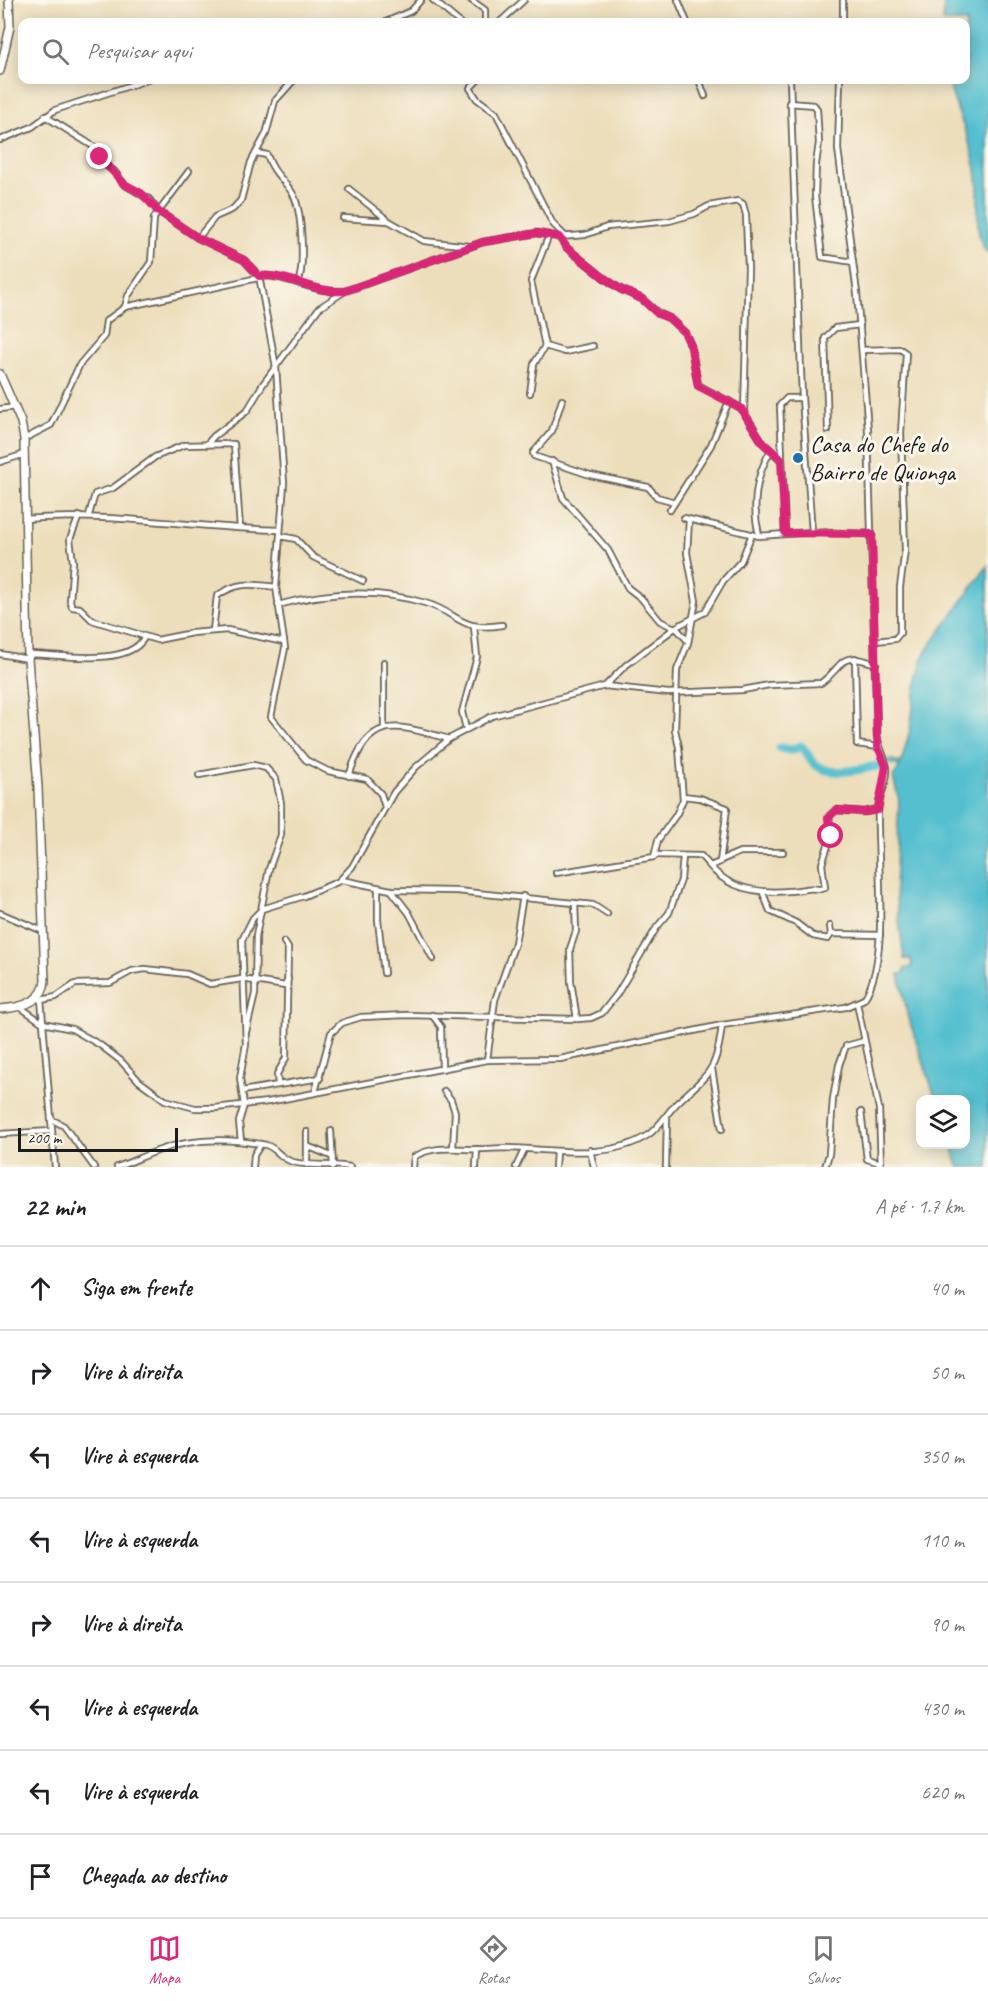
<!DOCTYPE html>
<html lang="pt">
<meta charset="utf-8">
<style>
:root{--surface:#fff;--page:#f6f6f6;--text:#202124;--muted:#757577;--line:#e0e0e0;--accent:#db2777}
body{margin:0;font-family:Caveat,sans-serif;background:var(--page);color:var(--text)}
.controls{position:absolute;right:18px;bottom:18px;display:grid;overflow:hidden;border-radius:12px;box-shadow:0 3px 15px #0003}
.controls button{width:54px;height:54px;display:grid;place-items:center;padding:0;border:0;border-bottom:2px solid var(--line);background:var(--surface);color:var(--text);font:30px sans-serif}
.scale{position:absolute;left:18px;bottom:15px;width:160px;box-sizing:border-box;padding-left:6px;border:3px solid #1c1c1c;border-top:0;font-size:16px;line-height:21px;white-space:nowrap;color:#1c1c1c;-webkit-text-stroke:4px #fbf7ec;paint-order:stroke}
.stop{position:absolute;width:18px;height:18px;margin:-14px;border:4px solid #db2777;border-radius:50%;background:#fff}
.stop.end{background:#db2777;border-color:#fff;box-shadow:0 2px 6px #0008}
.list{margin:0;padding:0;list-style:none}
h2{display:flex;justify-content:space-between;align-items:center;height:78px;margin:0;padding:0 24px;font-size:26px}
h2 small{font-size:20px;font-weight:400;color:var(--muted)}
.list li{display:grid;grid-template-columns:39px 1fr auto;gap:18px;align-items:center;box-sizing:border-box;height:84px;padding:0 24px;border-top:2px solid var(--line)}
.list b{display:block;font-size:22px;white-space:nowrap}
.list em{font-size:20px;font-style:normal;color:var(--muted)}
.icon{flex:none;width:33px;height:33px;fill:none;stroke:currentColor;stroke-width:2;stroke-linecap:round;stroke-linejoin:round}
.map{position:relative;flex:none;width:988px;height:1167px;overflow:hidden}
.search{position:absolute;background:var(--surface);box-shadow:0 3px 15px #0003;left:18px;right:18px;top:18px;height:66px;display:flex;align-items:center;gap:15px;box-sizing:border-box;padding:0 21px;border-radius:12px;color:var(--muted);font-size:22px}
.sheet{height:750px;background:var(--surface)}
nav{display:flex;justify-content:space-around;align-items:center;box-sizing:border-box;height:84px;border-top:2px solid var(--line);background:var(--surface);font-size:16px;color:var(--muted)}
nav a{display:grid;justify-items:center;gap:3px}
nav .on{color:var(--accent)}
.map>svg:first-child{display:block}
.water{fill:#54bfcf;stroke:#386e76;stroke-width:1.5}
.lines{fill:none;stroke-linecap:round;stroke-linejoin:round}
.river{stroke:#54bfcf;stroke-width:9}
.minor-casing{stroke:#656054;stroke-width:8}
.secondary-casing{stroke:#656054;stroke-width:10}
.minor{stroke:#fff;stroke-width:4.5}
.secondary{stroke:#fff;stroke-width:7}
.route{stroke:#db2777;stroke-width:8}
.poi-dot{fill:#1f6fb2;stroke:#fbf7ec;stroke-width:2}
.labels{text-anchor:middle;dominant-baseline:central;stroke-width:6;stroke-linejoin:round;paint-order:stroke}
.poi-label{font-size:24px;fill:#1c1c1c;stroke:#fbf7ec;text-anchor:start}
</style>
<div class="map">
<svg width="988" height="1167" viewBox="0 0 988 1167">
<rect width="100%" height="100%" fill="#fbf7ec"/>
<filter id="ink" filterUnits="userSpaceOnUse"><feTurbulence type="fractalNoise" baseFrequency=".0167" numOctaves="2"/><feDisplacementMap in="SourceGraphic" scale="12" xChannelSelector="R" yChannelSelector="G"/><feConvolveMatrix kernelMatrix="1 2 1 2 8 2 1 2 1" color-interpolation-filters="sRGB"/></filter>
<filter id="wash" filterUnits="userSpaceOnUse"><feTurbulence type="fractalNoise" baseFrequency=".008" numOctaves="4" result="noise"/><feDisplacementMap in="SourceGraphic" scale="24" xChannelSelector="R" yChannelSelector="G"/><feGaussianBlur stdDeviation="1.35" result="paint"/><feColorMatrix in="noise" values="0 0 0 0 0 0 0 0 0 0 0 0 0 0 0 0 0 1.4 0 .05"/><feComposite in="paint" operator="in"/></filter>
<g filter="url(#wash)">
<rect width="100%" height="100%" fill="#eddebb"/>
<g class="water">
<path d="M944,0H988V254C973,236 979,209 978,187C976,148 957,116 948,80H966V22H943Z"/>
<polygon points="988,565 988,1167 958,1167 952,1145 966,1144 966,1100 936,1099 908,1017 899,974 904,973 904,969 912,967 911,959 904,959 895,890 899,800 893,777 900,766 887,763 880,768 868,768 890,759 901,763 910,730 917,679 924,654"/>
</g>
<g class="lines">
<path class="river" d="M780,748L791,750L801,746C807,751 809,759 816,765C833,778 860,768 879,766"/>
</g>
</g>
<g filter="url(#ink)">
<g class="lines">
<g class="minor-casing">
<g id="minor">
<polyline points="433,0 459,22"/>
<polyline points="471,0 485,10 485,22"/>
<polyline points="678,0 687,22"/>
<polyline points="843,0 843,22"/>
<polyline points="386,22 411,11 421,0"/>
<polyline points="500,22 524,0"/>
<polyline points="478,80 470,88 477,99 496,113 553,224 565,236"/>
<polyline points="699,80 705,96"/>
<polyline points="790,80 802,398 812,532"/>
<polyline points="789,103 814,105 817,109 819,143 816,164 815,196 822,257 853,262"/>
<polyline points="45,116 96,148 105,165 114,171 124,184 149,199 158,211 198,238 244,260 259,276 276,367 284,483 276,587 285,648 271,717 306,760 328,771 367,779 381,794 385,807"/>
<polyline points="0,140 32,127 55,110 147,80"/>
<path d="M256,153L267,155C274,175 283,178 293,194C302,210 305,266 298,283"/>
<polyline points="349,189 389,221 424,241 470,246"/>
<polyline points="343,218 389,221"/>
<polyline points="549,235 531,281 545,346 565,352 593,346"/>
<polyline points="559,237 567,248 603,277 620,289 642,299 658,313 669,318 685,333 691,346 698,385 741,408 763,443 781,460"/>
<polyline points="198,238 215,217 233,209 241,200 251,162 266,134 275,101 294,80"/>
<path d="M125,307L267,276C294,278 317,294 345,291L483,242L537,233L559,237L585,235L607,227L669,221L694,214L709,206L738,201L743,204L746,215L748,268L744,411"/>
<polyline points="862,350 900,349 906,353 901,433 905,550 900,587 900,633 895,639 875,641"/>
<polyline points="530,393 534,364 545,346"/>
<polyline points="562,400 552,431 533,453 534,456 590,475 648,487 657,497 675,502"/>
<polyline points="0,409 16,407"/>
<polyline points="828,430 825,338 835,328 860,325"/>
<polyline points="24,439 51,425 80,364 104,336 106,321 125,307 128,296 151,262 154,218 189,171"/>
<polyline points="207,444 214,436 247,411 263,384 319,308 342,293"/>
<polyline points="552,461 563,498 608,550 628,588 641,598 660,621 677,629 688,641"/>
<polyline points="0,462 25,454"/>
<polyline points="670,510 711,445 729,401"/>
<polyline points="89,515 95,494 113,488 155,457 184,445 234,444 240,528"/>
<polyline points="79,516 70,539 73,562 70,601 72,607 80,608 92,620 157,640 192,633 227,630 284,642"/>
<polyline points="684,518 759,536 812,532 872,534"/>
<path d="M25,519C111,512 195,528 280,530"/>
<polyline points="785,533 780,405 787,398 802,398"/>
<path d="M759,535C752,507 755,477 770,452"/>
<polyline points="280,536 296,539 313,557 363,581"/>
<path d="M278,605C325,592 377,589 425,603C460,613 458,632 502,625"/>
<path d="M213,630L217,596C237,581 252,584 276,587"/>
<path d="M0,654L28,659L32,654C61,655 128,667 144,638"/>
<polyline points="855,658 857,744 878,747"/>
<polyline points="384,662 384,729"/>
<polyline points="605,686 625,666 676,627 705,612 723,581 741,561 752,534"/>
<polyline points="466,729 462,712 477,657 474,627"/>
<polyline points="199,775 253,765 266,768 276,779 281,803 281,835 269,869 256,936 255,994 246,1032"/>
<path d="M349,776C369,713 395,724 449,739"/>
<polyline points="655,855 701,856 710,866 720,862 727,808 700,798 683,796"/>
<polyline points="721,860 740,852 783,852"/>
<path d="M710,866C732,894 774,894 806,889C814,887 819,891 825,888L822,864L831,836L829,816L836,810L865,812L878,809"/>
<polyline points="556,873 654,857 658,840 676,815 683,800 679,747 675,730 677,670 688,643 696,601 687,553 689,520"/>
<path d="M339,881L352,867L394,792L416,767L449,739L492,716L605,686L668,693L743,690L769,685L821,683C847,664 836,651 876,664"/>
<polyline points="378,888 378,920 384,973"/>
<polyline points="391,890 409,913 433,959"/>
<polyline points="763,893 770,911 796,923 813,936 828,939 831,934"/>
<polyline points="575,903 576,931 570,949 571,982 577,1019"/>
<polyline points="0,913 43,931"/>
<polyline points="830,926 831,934 880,935"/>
<polyline points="41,999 55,1167"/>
<polyline points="41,1000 56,997 75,984 110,983 132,971 145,969 187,974 210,984 242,979 285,986 288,979"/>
<polyline points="857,1003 879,1109 881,1167"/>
<path d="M20,1007L43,1023L72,1029L100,1045L121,1061L139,1081L165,1100L195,1108H215L268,1102L487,1060L560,1059L722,1025L846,1007L864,999C891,959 876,858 878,809C879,795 888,782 887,769C886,758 878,746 877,734L868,430L857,293L838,149L840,80"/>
<polyline points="432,1015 441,1027 442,1069"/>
<polyline points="487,1060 495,1000 515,943 523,896"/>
<polyline points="712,1069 722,1129"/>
<polyline points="278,1084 277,1074 286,1058 288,948 284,942"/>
<polyline points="242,1091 320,1078"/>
<polyline points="444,1091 451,1100 455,1112 453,1148"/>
<polyline points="315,1092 331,1033 342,1023 361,1017 406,1015 577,1019 591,1018 602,1013 617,994 657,927 669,913 681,880 683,856"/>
<polyline points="861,1112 867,1159 881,1163"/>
<polyline points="51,1119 64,1126 94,1167"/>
<polyline points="331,1131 333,1167"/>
<polyline points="0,1134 52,1131"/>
<polyline points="241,1141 239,1122 244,1105 240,1078 246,1044 242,940 253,918 262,909 304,896 342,880 391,890 457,891 593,905 607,914"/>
<polyline points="307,1146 331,1156"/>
<polyline points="590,1150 594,1167"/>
<polyline points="307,1165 307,1132"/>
<path d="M117,1167C132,1162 145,1155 160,1150C195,1137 230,1138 266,1145C277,1148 279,1158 293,1162C312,1167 331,1163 350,1167"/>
<polyline points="253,1167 254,1155 261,1144"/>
<path d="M413,1167L414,1157C430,1147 449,1148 467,1149C481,1150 495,1148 508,1148C553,1149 608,1161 648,1135C661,1126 667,1112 679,1101C710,1073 717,1070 722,1025"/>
<polyline points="476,1167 477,1149"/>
<polyline points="516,1167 524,1150"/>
<polyline points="555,1167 556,1152"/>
<polyline points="666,1167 667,1117"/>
<polyline points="825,1167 829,1154 833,1099 839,1065 846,1046 864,1041"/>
</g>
</g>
<g class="secondary-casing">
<g id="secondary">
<polyline points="0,71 10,27 9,0"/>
<path d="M0,374L21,422L24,439L28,659L38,787L45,980C44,1003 18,1008 0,1009"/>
</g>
</g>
<use href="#minor" class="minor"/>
<use href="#secondary" class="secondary"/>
</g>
</g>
<g class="lines" filter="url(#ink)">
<path class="route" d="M100,157L124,184L141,193L158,211L198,238L244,260L259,276C289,273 314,294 345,291L483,242L537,233L559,237L567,248L603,277L620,289L642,299L658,314L669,318L685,333L691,346L698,386L741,408L763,443L781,459L785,533L872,534L877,734L878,747L886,766L878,810L865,812L836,810L828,818L831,836"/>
</g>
<circle class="poi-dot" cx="798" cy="458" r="6"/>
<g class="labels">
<g class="poi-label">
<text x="810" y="444">Casa do Chefe do<tspan x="810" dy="28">Bairro de Quionga</tspan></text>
</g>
</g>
</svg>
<div class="controls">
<button><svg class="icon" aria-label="layers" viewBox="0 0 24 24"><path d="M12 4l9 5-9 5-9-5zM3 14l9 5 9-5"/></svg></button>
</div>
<div class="scale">200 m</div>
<div class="stop" style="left:831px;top:836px"></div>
<div class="stop end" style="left:100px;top:157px"></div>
<div class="search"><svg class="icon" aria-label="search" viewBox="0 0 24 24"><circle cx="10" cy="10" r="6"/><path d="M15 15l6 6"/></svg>Pesquisar aqui</div>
</div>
<section class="sheet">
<h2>22 min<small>A pé · 1.7 km</small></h2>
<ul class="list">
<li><svg class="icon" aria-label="ahead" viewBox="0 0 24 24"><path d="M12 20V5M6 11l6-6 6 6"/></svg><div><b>Siga em frente</b></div><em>40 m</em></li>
<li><svg class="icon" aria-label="right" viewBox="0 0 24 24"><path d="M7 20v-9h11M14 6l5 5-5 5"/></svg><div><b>Vire à direita</b></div><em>50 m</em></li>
<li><svg class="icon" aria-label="left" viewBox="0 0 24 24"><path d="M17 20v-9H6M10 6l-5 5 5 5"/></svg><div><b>Vire à esquerda</b></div><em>350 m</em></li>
<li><svg class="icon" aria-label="left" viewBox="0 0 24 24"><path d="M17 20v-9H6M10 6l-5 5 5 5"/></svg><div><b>Vire à esquerda</b></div><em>110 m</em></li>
<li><svg class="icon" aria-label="right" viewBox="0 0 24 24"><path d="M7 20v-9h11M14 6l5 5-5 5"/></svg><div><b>Vire à direita</b></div><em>90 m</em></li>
<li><svg class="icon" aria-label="left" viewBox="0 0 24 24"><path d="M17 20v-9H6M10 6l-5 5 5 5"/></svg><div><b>Vire à esquerda</b></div><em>430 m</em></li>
<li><svg class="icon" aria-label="left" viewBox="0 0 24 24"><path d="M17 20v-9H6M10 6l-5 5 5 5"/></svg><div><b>Vire à esquerda</b></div><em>620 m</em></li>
<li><svg class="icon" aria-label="arrive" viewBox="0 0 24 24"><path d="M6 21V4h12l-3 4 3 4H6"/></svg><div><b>Chegada ao destino</b></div></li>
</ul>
</section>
<nav>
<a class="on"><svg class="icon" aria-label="map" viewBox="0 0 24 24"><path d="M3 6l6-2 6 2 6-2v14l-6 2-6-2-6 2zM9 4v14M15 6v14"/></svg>Mapa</a>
<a><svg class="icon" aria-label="directions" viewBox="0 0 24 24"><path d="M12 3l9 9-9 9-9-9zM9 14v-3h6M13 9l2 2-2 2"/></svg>Rotas</a>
<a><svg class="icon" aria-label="saved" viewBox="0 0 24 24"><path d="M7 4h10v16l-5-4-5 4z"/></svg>Salvos</a>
</nav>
